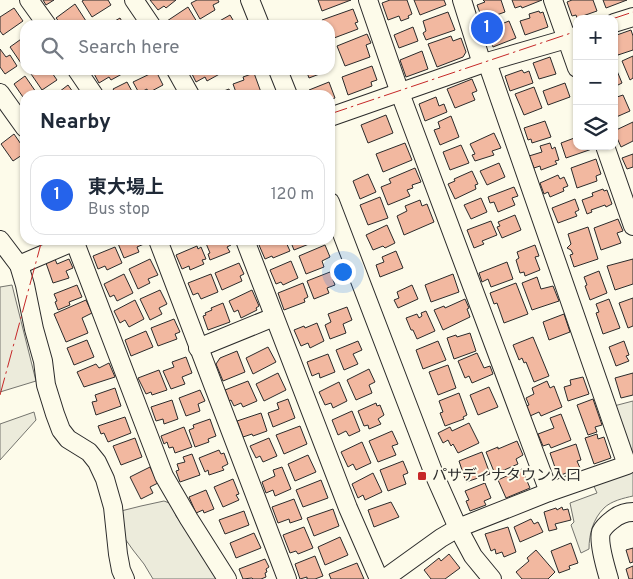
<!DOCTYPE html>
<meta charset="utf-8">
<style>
:root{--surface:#fff;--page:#f6f6f7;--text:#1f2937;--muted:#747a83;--line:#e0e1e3;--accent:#2563eb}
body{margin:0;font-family:Overpass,"Noto Sans JP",sans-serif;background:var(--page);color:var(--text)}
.controls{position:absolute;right:15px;top:15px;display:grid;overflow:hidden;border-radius:10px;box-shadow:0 1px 4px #0004}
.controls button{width:45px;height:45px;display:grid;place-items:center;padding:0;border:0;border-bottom:1px solid var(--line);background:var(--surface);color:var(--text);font:25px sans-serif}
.you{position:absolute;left:342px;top:271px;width:18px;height:18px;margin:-12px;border:4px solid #fff;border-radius:50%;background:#1a73e8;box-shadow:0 0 0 8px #1a73e833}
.badge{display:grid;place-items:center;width:32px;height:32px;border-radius:50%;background:var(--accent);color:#fff;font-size:16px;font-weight:700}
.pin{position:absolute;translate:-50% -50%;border:2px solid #fff;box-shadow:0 1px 5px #0006}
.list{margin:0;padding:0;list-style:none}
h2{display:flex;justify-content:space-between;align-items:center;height:65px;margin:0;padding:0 20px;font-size:21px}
h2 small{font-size:16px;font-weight:400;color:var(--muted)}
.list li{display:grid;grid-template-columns:32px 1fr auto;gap:15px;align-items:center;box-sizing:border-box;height:80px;margin:0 10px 10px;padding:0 10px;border:1px solid var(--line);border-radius:15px}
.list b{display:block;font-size:19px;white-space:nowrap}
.list p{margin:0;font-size:16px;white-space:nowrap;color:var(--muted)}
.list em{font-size:16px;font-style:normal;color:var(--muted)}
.icon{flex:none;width:28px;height:28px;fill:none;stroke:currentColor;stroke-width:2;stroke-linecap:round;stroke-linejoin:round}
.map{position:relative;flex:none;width:633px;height:579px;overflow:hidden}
.search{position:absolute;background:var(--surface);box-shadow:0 1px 4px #0004;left:20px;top:20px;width:315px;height:55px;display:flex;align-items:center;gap:12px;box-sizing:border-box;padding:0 18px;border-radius:15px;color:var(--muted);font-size:19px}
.panel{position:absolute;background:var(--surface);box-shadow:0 1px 4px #0004;left:20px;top:90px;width:315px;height:155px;border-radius:15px}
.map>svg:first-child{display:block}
.green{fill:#ecebdb;stroke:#74746e}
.building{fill:#f2b8a0;stroke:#2b2b2b}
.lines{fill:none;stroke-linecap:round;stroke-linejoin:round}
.minor-casing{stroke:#2b2b2b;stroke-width:20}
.minor{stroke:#fdfbea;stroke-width:18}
.power{stroke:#c62828;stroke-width:1;stroke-dasharray:18 4 2.5 4;stroke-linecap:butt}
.poi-dot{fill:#c62828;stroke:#fdfbea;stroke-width:2}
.labels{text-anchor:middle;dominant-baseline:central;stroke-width:4;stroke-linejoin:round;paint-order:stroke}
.poi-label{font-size:15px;fill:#2b2b2b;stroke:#fdfbea;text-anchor:start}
</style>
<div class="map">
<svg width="633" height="579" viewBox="0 0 633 579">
<rect width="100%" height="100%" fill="#fdfbea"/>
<g class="green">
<polygon points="12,285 36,381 0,392 0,287"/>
<polygon points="633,401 633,465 610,407"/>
<polygon points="34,412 36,420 0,460 0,424"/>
<path d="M633,467V496C624,498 611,501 604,508C593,519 589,534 589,549L581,553L571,525L574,522L570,503L597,493L593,484Z"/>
<polygon points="164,501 172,504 176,516 222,579 153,579 144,564 133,550 123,536 121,511 141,506"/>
</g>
<g class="building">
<polygon points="43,0 54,0 46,5"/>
<polygon points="84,0 108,0 111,5 92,17 82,1"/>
<polygon points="150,0 176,0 166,8 164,6 158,10"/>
<polygon points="197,0 218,0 219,2 213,5 215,10 200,19 191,3"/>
<polygon points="318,0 351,0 322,11"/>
<polygon points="390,0 407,0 412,14 408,16 409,18 401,21 399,16 388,20 382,3"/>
<polygon points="414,0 444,0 446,5 420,15"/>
<polygon points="483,0 501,0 505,12 488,18 485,11 480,13 477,5 485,2"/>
<polygon points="512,0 542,0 522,8 521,6 515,8"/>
<polygon points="572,0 593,0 597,11 577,18 576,15 572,16 567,2"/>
<polygon points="603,0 627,0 606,8"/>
<polygon points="75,4 86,21 81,25 62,25 56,18"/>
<polygon points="188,7 197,22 192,25 166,25 164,23"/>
<polygon points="14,8 23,21 3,35 0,31 0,17"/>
<polygon points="353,9 358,22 355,23 358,29 334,38 332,32 330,32 330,25 324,25 322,20"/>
<polygon points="539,11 540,13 543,12 548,27 525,35 520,21 530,18 529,14"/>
<polygon points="448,12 455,30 426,40 423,33 426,31 423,21"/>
<polygon points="230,15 236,25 217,25 216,23"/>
<polygon points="120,18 124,25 108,25"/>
<polygon points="509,21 516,38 493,47 486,30"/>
<polygon points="413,27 418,41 399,48 394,35"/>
<polygon points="631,30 633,36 633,50 618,55 614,44 614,36"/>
<polygon points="367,34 371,43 366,45 370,57 345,66 337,46"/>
<polygon points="451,36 453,41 461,38 466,52 463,57 437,67 428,44"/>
<polygon points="24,37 25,39 25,65 23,66 10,47"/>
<polygon points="0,49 6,57 10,55 17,66 5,74 0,67"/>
<polygon points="422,51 428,69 406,77 400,60"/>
<polygon points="633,56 633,78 630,80 622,61"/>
<polygon points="550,57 556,74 539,79 533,63"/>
<polygon points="372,66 377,80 371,82 372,86 348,95 342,77"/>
<polygon points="615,66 622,83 614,87 614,67"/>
<polygon points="30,70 50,70 57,80 42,90 29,71"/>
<polygon points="92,70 120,70 122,74 111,80 109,77 99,83"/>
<polygon points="190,70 224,70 225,71 207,81 205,77 196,82"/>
<polygon points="300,70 330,70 309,78 306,70 300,72"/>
<polygon points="522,70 524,73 529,71 533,83 510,91 505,76"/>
<polygon points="156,71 163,85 148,93 147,89 139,93 133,82"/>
<polygon points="254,73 262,95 237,95 233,84 244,80 243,77"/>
<polygon points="25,76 38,95 25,95 25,100 14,84"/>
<polygon points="472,79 477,91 472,93 475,100 455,108 447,89"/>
<polygon points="127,82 134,95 110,95 115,92 113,89"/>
<polygon points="329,82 335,98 330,100 330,95 311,95 309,90"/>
<polygon points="565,83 570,97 548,105 543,91"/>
<polygon points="68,85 75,95 55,95"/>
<polygon points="534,87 542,108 524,115 515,94"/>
<polygon points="229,89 231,95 205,95 215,92 216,94"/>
<polygon points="623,95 630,111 614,118 614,98"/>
<polygon points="436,97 439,106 444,104 447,112 425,121 419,104"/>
<polygon points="386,115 393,133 368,143 361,125"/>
<polygon points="451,116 459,137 440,145 434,130 440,128 438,122"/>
<polygon points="545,121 551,137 532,143 531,139 528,140 524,128"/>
<polygon points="633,122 633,141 621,147 614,131"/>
<polygon points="494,133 501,148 492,151 494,155 475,161 472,155 475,154 470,144"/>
<polygon points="14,134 25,150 25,153 13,161 1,144"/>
<polygon points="577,137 577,146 591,146 592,149 566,158 561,143"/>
<polygon points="405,143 412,160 383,172 376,154"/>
<polygon points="550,143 552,149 555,147 559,160 555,161 557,164 541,170 540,166 534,168 529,156 542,152 540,146"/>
<polygon points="461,145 469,163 450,170 443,152"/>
<polygon points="633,154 633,167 627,169 622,158"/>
<polygon points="596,159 601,174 596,176 597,181 577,188 571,168"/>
<polygon points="499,163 505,177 487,185 480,171"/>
<polygon points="415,168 421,182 412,185 413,188 407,190 410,196 388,205 381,187 391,183 389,179"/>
<polygon points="472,171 478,184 475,185 476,189 455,199 448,184 455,181 454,179"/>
<polygon points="368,174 376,192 360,199 353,181"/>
<polygon points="25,175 25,187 21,176"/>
<polygon points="558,175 560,179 564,177 568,186 563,188 564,191 550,197 548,192 544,194 540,183"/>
<polygon points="514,187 518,196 512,198 515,205 498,212 494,202 490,203 488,197"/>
<polygon points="603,189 604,191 607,190 612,204 606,207 605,205 591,210 592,212 587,214 582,200 593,196 592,193"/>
<polygon points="380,197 388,218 368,225 360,205"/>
<polygon points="481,198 487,212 471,219 464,205"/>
<polygon points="575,199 579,210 575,212 577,216 558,223 552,208"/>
<polygon points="420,200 422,206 427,204 434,222 404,235 397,216 407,211 405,206"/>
<polygon points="515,215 521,230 502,238 497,227 500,226 498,222"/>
<polygon points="618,219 623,231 617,233 621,243 601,250 594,228"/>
<polygon points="491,221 497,235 482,241 484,244 474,248 467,230"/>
<polygon points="387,225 395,243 385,248 383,246 373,250 366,235"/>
<polygon points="588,227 598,259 574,267 570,255 573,254 571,250 567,248 571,244 568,234"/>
<polygon points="119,240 143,240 144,244 137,247 139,252 124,258 117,241"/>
<polygon points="207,240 229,240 231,245 227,247 230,252 210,260 208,254 210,253 205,241"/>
<polygon points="271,240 285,240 290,251 273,258 272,256 265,259 259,245"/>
<polygon points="290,240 313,240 314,242 294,250"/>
<polygon points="325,245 330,257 322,261 324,267 306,274 299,256"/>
<polygon points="535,245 539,256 535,257 540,270 525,276 524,272 520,273 516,260 519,258 517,252"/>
<polygon points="197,246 198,249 201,247 206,259 202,260 204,264 190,270 189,266 182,269 176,255"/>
<polygon points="115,247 122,263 107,270 105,266 98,269 93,256"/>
<polygon points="396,251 403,268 380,277 376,265 384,262 382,257"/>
<polygon points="55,259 57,264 69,259 73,268 66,271 69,278 53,283 46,263"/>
<polygon points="150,259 158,275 148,279 150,283 138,289 129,269"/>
<polygon points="633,259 633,284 615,290 607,266"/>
<polygon points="291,261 298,278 283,285 281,282 276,284 270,270"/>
<polygon points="507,262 513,279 491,287 488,279 482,282 479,273"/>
<polygon points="239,263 244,274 240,276 242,281 222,290 215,273"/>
<polygon points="599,271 607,293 590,300 585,286 587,285 584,277"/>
<polygon points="330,272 335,285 327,288 329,293 314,299 307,281"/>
<polygon points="124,274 133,293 117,301 114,295 110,297 104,284"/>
<polygon points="211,274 218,292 201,299 198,293 193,295 188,283"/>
<polygon points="453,274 459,292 431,302 425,285"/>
<polygon points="537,277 541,289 553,286 559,301 532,310 522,283"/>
<polygon points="303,283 308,297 304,299 305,302 284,310 278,293"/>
<polygon points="516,283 528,314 504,323 497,303 494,304 490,293"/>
<polygon points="77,285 82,297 69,302 70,305 58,310 55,302 57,301 54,294"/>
<polygon points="412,285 418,299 398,308 394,300 399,298 397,292"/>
<polygon points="160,290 167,304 159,308 162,314 150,320 140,299"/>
<polygon points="252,290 259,306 256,308 257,310 241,318 238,310 234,312 229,301"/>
<polygon points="633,298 633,326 628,328 619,303"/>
<polygon points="465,299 469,308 467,309 470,317 443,330 434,310 444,306 445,308"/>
<polygon points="609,299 620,328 603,334 596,313 599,312 596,304"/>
<polygon points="86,300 92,313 82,318 88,333 66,342 54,314"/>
<polygon points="135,300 144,319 129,327 125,320 120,323 114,311"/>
<polygon points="223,303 230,322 208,330 203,316 206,315 205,313 212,310 211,308"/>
<polygon points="347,307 352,320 343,324 346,333 330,339 325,325 331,322 328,314"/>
<polygon points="426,311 435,331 417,339 413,330 411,330 406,318 417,314 419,318 422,316 421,313"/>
<polygon points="564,314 570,332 549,340 543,322"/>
<polygon points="174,319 180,332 175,334 177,339 158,346 151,328"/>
<polygon points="317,323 324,341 310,348 308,343 301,346 294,330 304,326 305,328"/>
<polygon points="146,331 153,347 131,356 125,340"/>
<polygon points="470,333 476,351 454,359 447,338 456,335 457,337"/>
<polygon points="533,337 549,376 534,382 526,362 524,363 522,358 519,360 513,345"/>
<polygon points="87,340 94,357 74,365 67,348"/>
<polygon points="358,341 362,350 353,354 358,364 344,370 336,350"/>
<polygon points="438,341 446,360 423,369 416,350"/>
<polygon points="624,341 629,355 626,356 629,361 616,366 609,347"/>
<polygon points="268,347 276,362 253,374 246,358"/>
<polygon points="237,351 245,372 223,381 216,364 220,358"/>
<polygon points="477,353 484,368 490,366 493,374 472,383 469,376 465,378 458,361"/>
<polygon points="328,354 335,372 320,378 319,373 312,376 307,362"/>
<polygon points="186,357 192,373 182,377 185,384 171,389 163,371 174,367 172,362"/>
<polygon points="109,363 115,377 84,387 77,372 96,364 99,368"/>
<polygon points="448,365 456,388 438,395 429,372"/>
<polygon points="369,369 375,382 369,385 372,393 356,400 347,380"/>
<polygon points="159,370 167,390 152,395 151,392 146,394 138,378"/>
<polygon points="278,373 286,390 264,401 256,384"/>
<polygon points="633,373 633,395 621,398 615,378"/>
<polygon points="583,377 589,394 568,401 564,387 571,385 570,380"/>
<polygon points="248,381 257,401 243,407 241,403 234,406 231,400 229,401 225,390"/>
<polygon points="547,381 550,388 554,386 562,407 541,416 539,412 530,416 526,406 529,405 526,398 534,394 532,388"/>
<polygon points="339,382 347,401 333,408 331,403 325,405 319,392"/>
<polygon points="489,387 498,407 478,415 470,395"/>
<polygon points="115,388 121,406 96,415 92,402 97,401 95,395"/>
<polygon points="200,390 205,401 198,404 200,411 186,416 179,398"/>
<polygon points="459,393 467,415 463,417 464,419 445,426 440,413 443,412 439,401"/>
<polygon points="288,399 295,418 273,427 268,413 279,409 277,403"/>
<polygon points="593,399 602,425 595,427 597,432 588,435 577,405"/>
<polygon points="172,400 178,419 164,424 163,419 156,421 151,407"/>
<polygon points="376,403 377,406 380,405 384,415 378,419 381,424 369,429 368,425 364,426 358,411"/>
<polygon points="352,411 360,431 349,436 346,431 338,435 332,420"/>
<polygon points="261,413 267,431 253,436 252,434 243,437 237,421"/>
<polygon points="561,414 571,440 551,448 549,444 543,446 538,434 554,428 550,418"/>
<polygon points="125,417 131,433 108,442 104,433 101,434 98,426"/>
<polygon points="210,419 216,436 208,439 209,442 195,447 189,430 194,428 193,425"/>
<polygon points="469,423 479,443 458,453 453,444 451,446 448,440 443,443 438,433 450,427 452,431"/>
<polygon points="300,426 307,444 284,454 276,435"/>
<polygon points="184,427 192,447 175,453 173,447 169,448 167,442 164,444 161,436"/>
<polygon points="392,431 398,444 392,446 396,455 378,462 369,441"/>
<polygon points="597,434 598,439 604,437 611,458 594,464 585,438"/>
<polygon points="135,438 142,457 121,465 113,446"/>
<polygon points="269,438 277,456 263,462 260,456 256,458 250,446"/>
<polygon points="517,441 523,455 516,459 518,464 495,474 486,452 498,447 498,449"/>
<polygon points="362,442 371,463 356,470 353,464 348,467 341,452"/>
<polygon points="576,444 581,460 577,461 580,468 558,476 550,453"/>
<polygon points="219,450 221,454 224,453 228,464 222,467 224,470 209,475 208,470 205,472 199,458"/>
<polygon points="482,452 490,474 466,482 459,461"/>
<polygon points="192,454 200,475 180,482 176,471 179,470 177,464 185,462 183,457"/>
<polygon points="308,455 316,472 295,481 288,464"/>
<polygon points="403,461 408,473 403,475 406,484 388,491 380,470"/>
<polygon points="150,467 158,483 150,487 153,493 141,499 130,477"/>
<polygon points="282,467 291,489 275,496 273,490 266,493 262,482 275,476 273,470"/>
<polygon points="522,469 530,488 506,498 498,480"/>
<polygon points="373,473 382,492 365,500 363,495 358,498 352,484"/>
<polygon points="233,479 239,494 236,495 239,500 223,507 214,487"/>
<polygon points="321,480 328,498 303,507 296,490"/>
<polygon points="485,483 491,498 484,501 486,505 470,511 466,501 469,500 465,491"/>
<polygon points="206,490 214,509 204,513 203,510 196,513 189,497"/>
<polygon points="294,499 302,519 290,523 289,519 278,523 272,507"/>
<polygon points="391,502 399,517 374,527 368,510"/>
<polygon points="562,507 563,510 568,509 571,520 555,524 557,529 549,531 544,512 556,508 557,510"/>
<polygon points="333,509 339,526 314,536 307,518"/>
<polygon points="244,511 249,525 225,534 219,520"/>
<polygon points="531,519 534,524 538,522 543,532 520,542 514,527"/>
<polygon points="304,527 313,548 298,554 296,551 290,553 283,535"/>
<polygon points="508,527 516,552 504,557 502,552 496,554 495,549 491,551 485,534"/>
<polygon points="254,533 261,548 236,558 230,543"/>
<polygon points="340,537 348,555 325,565 318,547"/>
<polygon points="571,543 578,563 569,566 570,569 559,573 551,551"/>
<polygon points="633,548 633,562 630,563 626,550"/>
<polygon points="536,550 555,572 548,579 522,579 516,572 529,561 527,558"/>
<polygon points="449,554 460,568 445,579 431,579 424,570 439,558 441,561"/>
<polygon points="315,556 323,576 315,579 307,579 307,577 300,579 295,564"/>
<polygon points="265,559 269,567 266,569 267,572 265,573 266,577 261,579 253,579 252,578 243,579 239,569"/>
<polygon points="357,563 364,579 331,579 329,574"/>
<polygon points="633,566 633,579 629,579 626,569"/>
</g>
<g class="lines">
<g class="minor-casing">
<g id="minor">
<polyline points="29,0 47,25"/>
<polyline points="134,0 151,25"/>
<polyline points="250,0 260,25"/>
<polyline points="368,0 400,93 549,492"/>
<polyline points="462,0 482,64"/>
<polyline points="553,0 577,68"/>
<polyline points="614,23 633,17"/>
<polyline points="77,70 94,95"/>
<polyline points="176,70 190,95"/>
<polyline points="278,70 288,95"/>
<polyline points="0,93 25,128"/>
<polyline points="330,117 487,62 577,36"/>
<polyline points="605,146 633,226"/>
<polyline points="330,202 434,474 458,528 473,556 492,579"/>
<polyline points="0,240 19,265 25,285 34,329 43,361 46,385 55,414 61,430 68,439 89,452 97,462 105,479 113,507 118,554 121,570 125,579"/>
<polyline points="74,240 164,476 189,519 227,579"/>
<polyline points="158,240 287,579"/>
<polyline points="245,240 348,508 379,579"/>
<polyline points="19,265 75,241"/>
<polyline points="198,348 274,317"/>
<polyline points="384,579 441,538 458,528 549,492 627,465 487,62"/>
<path d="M609,579C606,569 598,542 601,532C603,528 608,523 612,520C618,515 624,512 633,512"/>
</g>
</g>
<use href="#minor" class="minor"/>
<g class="power">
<polyline points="612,19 633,12"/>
<polyline points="330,114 577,31"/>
<polyline points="0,395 42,240"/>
</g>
</g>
<rect class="poi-dot" x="417" y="471" width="10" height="10" rx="2.5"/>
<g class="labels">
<g class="poi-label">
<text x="432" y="476">パサディナタウン入口</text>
</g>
</g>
</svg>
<div class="controls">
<button>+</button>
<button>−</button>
<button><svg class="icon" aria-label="layers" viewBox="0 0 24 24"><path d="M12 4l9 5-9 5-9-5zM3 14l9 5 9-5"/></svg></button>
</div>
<div class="you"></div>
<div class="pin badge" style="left:487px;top:28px">1</div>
<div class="search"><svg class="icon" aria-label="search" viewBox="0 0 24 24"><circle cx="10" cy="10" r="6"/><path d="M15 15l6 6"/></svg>Search here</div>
<section class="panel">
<h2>Nearby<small></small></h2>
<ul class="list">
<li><span class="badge">1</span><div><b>東大場上</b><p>Bus stop</p></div><em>120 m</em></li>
</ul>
</section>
</div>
